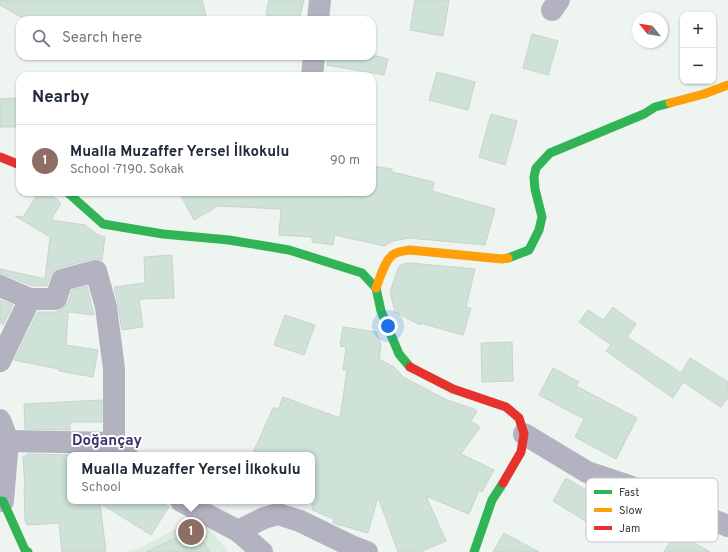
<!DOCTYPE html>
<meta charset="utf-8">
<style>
:root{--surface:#fff;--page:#f2f2f3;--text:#1f2937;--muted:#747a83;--line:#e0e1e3;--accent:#1a73e8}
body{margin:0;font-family:Overpass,sans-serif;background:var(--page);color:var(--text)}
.controls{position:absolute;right:12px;top:12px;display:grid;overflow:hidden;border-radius:8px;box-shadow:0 1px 3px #0004}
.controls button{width:36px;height:36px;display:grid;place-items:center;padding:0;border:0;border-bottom:1px solid var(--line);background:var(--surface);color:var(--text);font:20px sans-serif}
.compass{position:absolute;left:632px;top:12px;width:36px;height:36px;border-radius:50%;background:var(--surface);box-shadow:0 1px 3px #0004;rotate:300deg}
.you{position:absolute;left:388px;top:326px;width:14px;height:14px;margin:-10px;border:3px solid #fff;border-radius:50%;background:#1a73e8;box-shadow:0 0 0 6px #1a73e833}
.badge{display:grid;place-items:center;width:26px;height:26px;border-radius:50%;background:var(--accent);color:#fff;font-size:13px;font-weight:700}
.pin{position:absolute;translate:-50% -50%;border:2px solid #fff;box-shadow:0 1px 4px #0006}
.popup{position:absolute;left:67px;top:452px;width:248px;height:52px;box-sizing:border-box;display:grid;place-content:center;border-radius:8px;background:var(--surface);filter:drop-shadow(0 1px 3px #0005);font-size:13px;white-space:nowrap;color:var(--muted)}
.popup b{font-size:15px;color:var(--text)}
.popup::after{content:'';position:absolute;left:50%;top:100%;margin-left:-8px;border:8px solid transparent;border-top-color:var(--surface)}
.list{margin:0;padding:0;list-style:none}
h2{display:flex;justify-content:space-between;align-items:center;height:52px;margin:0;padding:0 16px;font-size:17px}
h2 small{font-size:13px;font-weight:400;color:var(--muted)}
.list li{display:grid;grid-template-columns:26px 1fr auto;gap:12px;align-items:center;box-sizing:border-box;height:72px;padding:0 16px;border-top:1px solid var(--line)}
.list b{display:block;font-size:15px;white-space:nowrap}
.list p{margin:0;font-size:13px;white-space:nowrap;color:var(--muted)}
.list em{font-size:13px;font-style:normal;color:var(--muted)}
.icon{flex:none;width:22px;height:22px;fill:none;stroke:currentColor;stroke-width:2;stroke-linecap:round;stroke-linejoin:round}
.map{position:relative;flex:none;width:728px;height:552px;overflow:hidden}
.search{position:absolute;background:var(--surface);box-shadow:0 1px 3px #0004;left:16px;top:16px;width:360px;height:44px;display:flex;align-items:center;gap:10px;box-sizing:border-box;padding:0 14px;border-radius:12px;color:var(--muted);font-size:15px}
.panel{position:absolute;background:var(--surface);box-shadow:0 1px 3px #0004;left:16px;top:72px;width:360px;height:124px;border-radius:12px}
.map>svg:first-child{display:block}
.built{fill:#dcebe2}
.building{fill:#cee2d7;stroke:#ccd1ce}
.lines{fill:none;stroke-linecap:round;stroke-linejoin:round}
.street{stroke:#b2b2c0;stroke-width:22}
.fast{stroke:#30b455;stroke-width:9}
.slow{stroke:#ff9f0a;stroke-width:9}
.jam{stroke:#e5322d;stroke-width:9}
.labels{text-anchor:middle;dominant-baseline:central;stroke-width:4;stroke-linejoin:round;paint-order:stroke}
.district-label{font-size:15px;font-weight:bold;fill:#3d316d;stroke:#fff}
.key{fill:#fff;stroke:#c3c4c3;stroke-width:1}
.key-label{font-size:11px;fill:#363c38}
</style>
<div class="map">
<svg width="728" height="552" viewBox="0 0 728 552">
<rect width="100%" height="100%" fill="#eef4f0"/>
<polygon class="built" points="200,516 228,552 123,552 140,548"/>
<g class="building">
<polygon points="0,0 202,0 207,20 26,20 0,5"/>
<polygon points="269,0 304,0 299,20 293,20 266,15"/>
<polygon points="415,0 449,0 443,36 410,30"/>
<polygon points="532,34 558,41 548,75 523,68"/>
<polygon points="327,56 377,56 388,59 384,75 327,65"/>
<polygon points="437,72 475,82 468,110 429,100"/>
<polygon points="20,98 20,127 0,127 0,99"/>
<polygon points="491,114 517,121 505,165 479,157"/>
<polygon points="372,166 392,169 392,172 434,182 432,191 495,209 485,245 409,238 393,241 384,246 335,235 333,245 312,242 312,237 279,235 281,209 218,206 194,220 179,192 317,192 353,196 354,192 372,192"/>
<polygon points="39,192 45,192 58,200 61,203 51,220 85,225 95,233 101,236 105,237 102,260 99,259 93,259 58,268 53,271 50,276 47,286 33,286 5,275 0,274 0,269 45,279 50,237 15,216 23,217"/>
<polygon points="172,255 174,298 139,299 143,327 122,330 118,305 114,287 145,283 144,257"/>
<polygon points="410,263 475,269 466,307 471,308 463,335 420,323 420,325 395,312 390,292 399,266 403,264"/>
<polygon points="87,286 94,315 68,312 66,345 98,350 93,377 59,371 59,369 14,360 38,312 56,312 63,309 68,303 72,290"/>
<polygon points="0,300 13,305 3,325 0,323"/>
<polygon points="613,307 636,324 627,337 681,373 690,358 728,382 728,397 721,407 683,382 673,398 606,351 611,345 579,322 588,310 603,320"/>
<polygon points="285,315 315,325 304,355 274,345"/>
<polygon points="343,327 376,332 381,344 379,359 394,367 403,377 447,400 474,409 477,411 471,421 480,427 461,454 494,470 482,492 479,490 469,514 426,496 446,541 420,552 398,552 378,497 368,533 333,523 334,519 312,510 312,455 252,455 273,408 279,408 283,397 340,418 347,370 343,370 346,347 340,346"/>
<polygon points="512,342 513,381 482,382 481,343"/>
<polygon points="553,368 579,382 576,386 637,418 616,459 575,437 584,419 539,395"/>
<polygon points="102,400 102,422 70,422 70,430 25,429 24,404"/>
<polygon points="27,454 73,455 70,455 70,501 159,501 169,507 151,535 100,503 106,552 62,552 59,523 27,525 25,520 24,487 25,487 23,456 27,456"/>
<polygon points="566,478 605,501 608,496 635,510 622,536 616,532 611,541 590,529 592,525 553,501"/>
<polygon points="197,528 209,552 146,552"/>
<polygon points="676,532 710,552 664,552"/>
<polygon points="504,533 539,552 493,552"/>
</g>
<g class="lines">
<g class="street">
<polyline points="552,10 559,0"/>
<polyline points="318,20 320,0"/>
<polyline points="312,76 314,56"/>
<polyline points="0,286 30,299 56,299 62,280 96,271 106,307 114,369 114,443"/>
<polyline points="0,361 30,299"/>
<polyline points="0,420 8,441"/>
<polyline points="524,434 587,472 629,486 728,526"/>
<polyline points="3,501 8,441 114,443 127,455"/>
<polyline points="181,501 238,531 262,552"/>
<polyline points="238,531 264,518 278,514 300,521 351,546 367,552"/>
</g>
<g class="fast">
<polyline points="67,192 103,224 163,234 229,240 289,250 362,273 376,288 381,311 399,354 410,367"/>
<polyline points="508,258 529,250 539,230 542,217 535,189 534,177 536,168 550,153 644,114 655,107 670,103"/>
<polyline points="0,501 3,501 25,550 28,552"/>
<polyline points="474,552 492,500 503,483"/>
</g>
<g class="slow">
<polyline points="670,103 704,94 728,85"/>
<path d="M376,288C380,278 385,259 394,254C399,251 405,251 410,250L502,259L508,258"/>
</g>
<g class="jam">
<polyline points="0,157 20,165"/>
<polyline points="410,367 453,389 506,407 519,418 524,434 521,452 503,483"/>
</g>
</g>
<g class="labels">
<g class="district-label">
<text x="107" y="441">Doğançay</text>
</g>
</g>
<rect x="586" y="478" width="132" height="64" rx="6" class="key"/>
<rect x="594" y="490" width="18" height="4" fill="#30b455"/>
<rect x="594" y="508" width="18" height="4" fill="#ff9f0a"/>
<rect x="594" y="526" width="18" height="4" fill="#e5322d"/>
<g class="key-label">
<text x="619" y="496">Fast</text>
<text x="619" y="514">Slow</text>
<text x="619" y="532">Jam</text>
</g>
</svg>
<div class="controls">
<button>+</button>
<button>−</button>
</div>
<svg class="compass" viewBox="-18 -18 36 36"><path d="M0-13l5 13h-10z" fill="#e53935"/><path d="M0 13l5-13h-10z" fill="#747a83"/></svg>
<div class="you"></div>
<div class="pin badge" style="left:191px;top:532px;background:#8d6e63">1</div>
<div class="popup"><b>Mualla Muzaffer Yersel İlkokulu</b>School</div>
<div class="search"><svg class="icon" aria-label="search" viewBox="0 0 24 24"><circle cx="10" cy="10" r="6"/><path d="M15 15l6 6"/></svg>Search here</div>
<section class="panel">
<h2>Nearby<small></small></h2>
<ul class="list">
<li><span class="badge" style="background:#8d6e63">1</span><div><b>Mualla Muzaffer Yersel İlkokulu</b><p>School · 7190. Sokak</p></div><em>90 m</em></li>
</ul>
</section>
</div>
